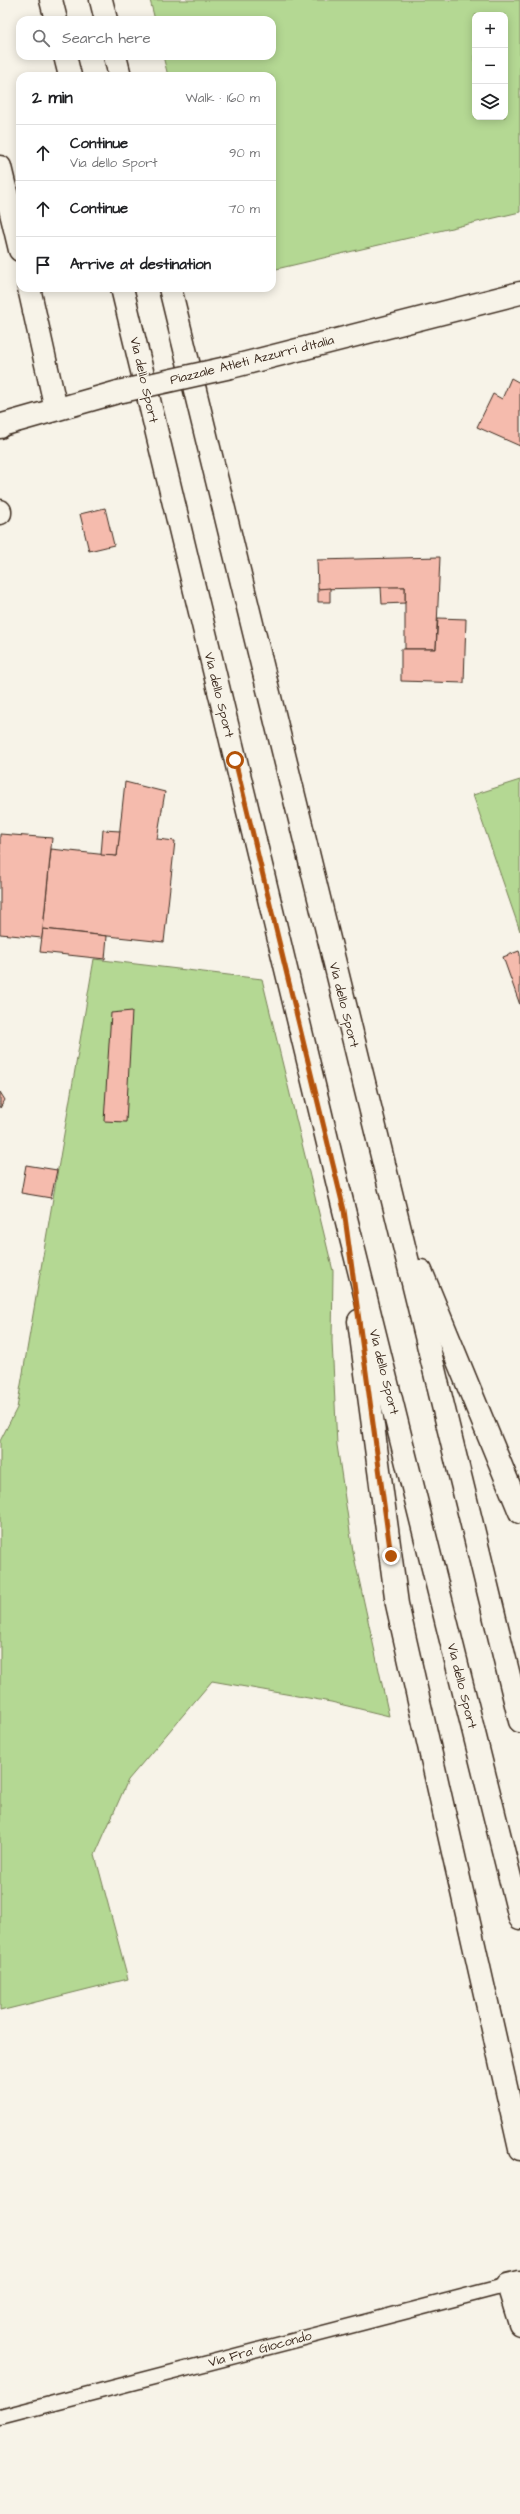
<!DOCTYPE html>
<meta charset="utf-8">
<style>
:root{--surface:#fff;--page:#f6f6f6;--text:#202124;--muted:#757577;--line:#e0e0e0}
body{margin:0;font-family:"Architects Daughter",sans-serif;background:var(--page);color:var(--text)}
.controls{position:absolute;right:12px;top:12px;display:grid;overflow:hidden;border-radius:8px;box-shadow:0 2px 10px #0003}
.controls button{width:36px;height:36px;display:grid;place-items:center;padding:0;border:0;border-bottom:1px solid var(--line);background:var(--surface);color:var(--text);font:20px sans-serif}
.stop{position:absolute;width:12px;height:12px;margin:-9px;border:3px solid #b45309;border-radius:50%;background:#fff}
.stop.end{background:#b45309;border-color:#fff;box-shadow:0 1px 4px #0008}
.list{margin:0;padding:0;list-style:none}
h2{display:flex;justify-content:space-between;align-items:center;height:52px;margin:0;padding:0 16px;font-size:17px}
h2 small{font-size:13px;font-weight:400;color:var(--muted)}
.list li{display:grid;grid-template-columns:26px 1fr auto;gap:12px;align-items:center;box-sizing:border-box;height:56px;padding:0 16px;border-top:1px solid var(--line)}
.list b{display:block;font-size:15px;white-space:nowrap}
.list p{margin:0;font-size:13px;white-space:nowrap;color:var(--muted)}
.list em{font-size:13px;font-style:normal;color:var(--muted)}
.icon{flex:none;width:22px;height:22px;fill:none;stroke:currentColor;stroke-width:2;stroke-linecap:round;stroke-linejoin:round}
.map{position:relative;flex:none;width:520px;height:2514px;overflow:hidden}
.search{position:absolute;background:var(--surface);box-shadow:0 2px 10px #0003;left:16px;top:16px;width:260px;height:44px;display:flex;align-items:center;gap:10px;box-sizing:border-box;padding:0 14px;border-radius:12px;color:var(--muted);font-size:15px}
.panel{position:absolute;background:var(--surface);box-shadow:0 2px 10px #0003;left:16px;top:72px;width:260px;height:220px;border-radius:12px}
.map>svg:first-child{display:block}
.green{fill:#b4d893;stroke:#788158;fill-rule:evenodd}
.building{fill:#f5bbad;stroke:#3b2a1e}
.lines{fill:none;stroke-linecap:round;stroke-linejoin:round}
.lane-casing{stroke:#3b2a1e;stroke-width:17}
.street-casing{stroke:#3b2a1e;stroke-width:25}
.secondary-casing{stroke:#3b2a1e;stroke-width:25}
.lane{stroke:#f7f3e8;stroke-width:14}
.street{stroke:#f7f3e8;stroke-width:22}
.secondary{stroke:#f7f3e8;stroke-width:22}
.street-bridge-casing{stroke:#3b2a1e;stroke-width:25;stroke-linecap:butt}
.street-bridge{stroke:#f7f3e8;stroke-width:22}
.route{stroke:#b45309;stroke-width:5}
.labels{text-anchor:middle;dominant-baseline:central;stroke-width:3;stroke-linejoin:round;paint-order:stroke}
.street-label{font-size:13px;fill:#3b2a1e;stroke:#f7f3e8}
</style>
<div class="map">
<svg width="520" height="2514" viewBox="0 0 520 2514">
<rect width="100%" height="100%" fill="#f7f3e8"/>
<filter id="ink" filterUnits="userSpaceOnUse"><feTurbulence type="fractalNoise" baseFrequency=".025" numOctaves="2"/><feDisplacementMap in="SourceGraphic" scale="8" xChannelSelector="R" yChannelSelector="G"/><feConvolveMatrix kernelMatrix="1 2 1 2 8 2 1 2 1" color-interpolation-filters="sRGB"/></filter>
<g filter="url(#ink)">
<g class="green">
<path d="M150,0H520V212L272,270V76H168L163,56H272V20H155ZM475,15H505V117H475Z"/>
<polygon points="520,780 520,931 473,795"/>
<polygon points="94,959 262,979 333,1271 332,1341 337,1445 353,1552 389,1716 331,1702 212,1681 128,1780 95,1855 128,1979 0,2011 0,1441 17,1408"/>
</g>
<g class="building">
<polygon points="511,378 520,383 520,446 477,427 493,394 502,399"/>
<polygon points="105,508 114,545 89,551 80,514"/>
<polygon points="440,557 436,649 405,649 405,587 318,589 317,560"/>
<polygon points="381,587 405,587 405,603 382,604"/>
<polygon points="330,588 330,602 318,602 318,589"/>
<polygon points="438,618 466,619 464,683 401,681 401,649 436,649"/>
<polygon points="125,782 165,792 157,839 175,841 164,942 43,929 51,849 117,856"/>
<polygon points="103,830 120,831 117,856 101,855"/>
<polygon points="0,834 52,838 42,938 0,934"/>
<polygon points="43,929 107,936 105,959 40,952"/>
<polygon points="519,951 520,954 520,1005 503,957"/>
<polygon points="132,1011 126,1122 104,1121 111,1013"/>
<polygon points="0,1092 5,1100 0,1108"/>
<polygon points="26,1165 57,1170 51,1198 21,1193"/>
</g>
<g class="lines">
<g class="lane-casing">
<polyline id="lane" points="0,2417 508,2285"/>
</g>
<g class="street-casing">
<g id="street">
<polyline points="0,167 20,250"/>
<polyline points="29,288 56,409"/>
<polyline points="231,367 520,293"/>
<polyline points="0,427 2,425 118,392"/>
<polyline points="0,511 0,513"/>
<polyline points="520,2282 508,2285 520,2324"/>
</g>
</g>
<g class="secondary-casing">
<g id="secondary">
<polyline points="51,0 56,20"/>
<polyline points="101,0 106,20"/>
<polyline points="65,56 70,76"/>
<polyline points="115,56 120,76"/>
<polyline points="122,288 344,1210 520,1918"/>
<polyline points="170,288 520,1721"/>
<polyline points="421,1271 520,1512"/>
<polyline points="359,1321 397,1604 520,2149"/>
</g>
</g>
<use href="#lane" class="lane"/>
<use href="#street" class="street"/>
<use href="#secondary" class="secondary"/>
<g class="street-bridge-casing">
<polyline id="street-bridge" points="118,392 231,367"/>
</g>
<use href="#street-bridge" class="street-bridge"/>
</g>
</g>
<g class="lines" filter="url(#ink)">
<polyline class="route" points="235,760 344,1210 391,1556"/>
</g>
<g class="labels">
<g class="street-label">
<text transform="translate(252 360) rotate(-14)">Piazzale Atleti Azzurri d'Italia</text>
<text transform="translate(144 380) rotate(77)">Via dello Sport</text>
<text transform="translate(219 695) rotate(76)">Via dello Sport</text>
<text transform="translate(344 1005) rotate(76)">Via dello Sport</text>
<text transform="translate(384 1372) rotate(76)">Via dello Sport</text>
<text transform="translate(462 1686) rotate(76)">Via dello Sport</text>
<text transform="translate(260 2349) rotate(-15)">Via Fra' Giocondo</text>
</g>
</g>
</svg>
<div class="controls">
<button>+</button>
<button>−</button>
<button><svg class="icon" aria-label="layers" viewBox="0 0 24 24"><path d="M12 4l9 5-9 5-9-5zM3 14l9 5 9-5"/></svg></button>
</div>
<div class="stop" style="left:235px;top:760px"></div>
<div class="stop end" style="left:391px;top:1556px"></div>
<div class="search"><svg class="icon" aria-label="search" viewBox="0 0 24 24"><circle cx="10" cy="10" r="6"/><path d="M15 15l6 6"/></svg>Search here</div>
<section class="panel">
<h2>2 min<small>Walk · 160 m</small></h2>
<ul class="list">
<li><svg class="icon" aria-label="ahead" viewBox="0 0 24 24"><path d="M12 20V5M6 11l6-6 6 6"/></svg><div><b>Continue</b><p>Via dello Sport</p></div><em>90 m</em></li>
<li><svg class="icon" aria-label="ahead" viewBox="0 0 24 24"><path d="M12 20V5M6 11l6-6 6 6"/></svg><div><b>Continue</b></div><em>70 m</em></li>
<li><svg class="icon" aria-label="arrive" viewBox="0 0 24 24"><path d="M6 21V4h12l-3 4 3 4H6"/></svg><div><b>Arrive at destination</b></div></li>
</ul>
</section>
</div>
